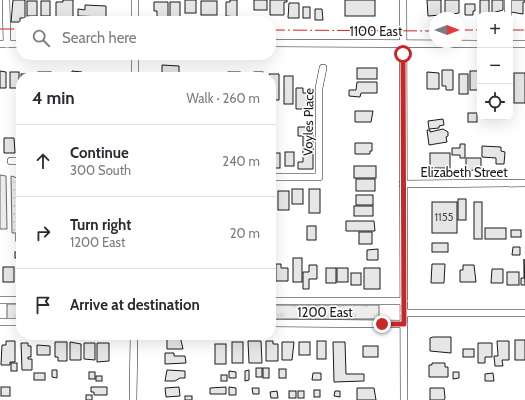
<!DOCTYPE html>
<meta charset="utf-8">
<style>
:root{--surface:#fff;--page:#f2f2f3;--text:#2b2b33;--muted:#7c7c81;--line:#e1e1e2}
body{margin:0;font-family:Cabin,sans-serif;background:var(--page);color:var(--text)}
.controls{position:absolute;right:12px;top:12px;display:grid;overflow:hidden;border-radius:8px;box-shadow:0 4px 16px #0002}
.controls button{width:36px;height:36px;display:grid;place-items:center;padding:0;border:0;border-bottom:1px solid var(--line);background:var(--surface);color:var(--text);font:20px sans-serif}
.compass{position:absolute;left:429px;top:12px;width:36px;height:36px;border-radius:50%;background:var(--surface);box-shadow:0 4px 16px #0002;rotate:90deg}
.stop{position:absolute;width:12px;height:12px;margin:-9px;border:3px solid #c62828;border-radius:50%;background:#fff}
.stop.end{background:#c62828;border-color:#fff;box-shadow:0 1px 4px #0008}
.list{margin:0;padding:0;list-style:none}
h2{display:flex;justify-content:space-between;align-items:center;height:52px;margin:0;padding:0 16px;font-size:17px}
h2 small{font-size:13px;font-weight:400;color:var(--muted)}
.list li{display:grid;grid-template-columns:26px 1fr auto;gap:12px;align-items:center;box-sizing:border-box;height:72px;padding:0 16px;border-top:1px solid var(--line)}
.list b{display:block;font-size:15px;white-space:nowrap}
.list p{margin:0;font-size:13px;white-space:nowrap;color:var(--muted)}
.list em{font-size:13px;font-style:normal;color:var(--muted)}
.icon{flex:none;width:22px;height:22px;fill:none;stroke:currentColor;stroke-width:2;stroke-linecap:round;stroke-linejoin:round}
.map{position:relative;flex:none;width:525px;height:400px;overflow:hidden}
.search{position:absolute;background:var(--surface);box-shadow:0 4px 16px #0002;left:16px;top:16px;width:260px;height:44px;display:flex;align-items:center;gap:10px;box-sizing:border-box;padding:0 14px;border-radius:16px;color:var(--muted);font-size:15px}
.panel{position:absolute;background:var(--surface);box-shadow:0 4px 16px #0002;left:16px;top:72px;width:260px;height:268px;border-radius:16px}
.map>svg:first-child{display:block}
.grass{fill:url(#grass-tufts);stroke:#6a6a6a}
.built{fill:#ededed;stroke:#6a6a6a}
.garden{fill:url(#garden-dots);stroke:#6a6a6a}
.building{fill:#e6e6e6;stroke:#1a1a1a}
.lines{fill:none;stroke-linecap:round;stroke-linejoin:round}
.street-casing{stroke:#1a1a1a;stroke-width:8}
.street{stroke:#fff;stroke-width:7}
.power{stroke:#c62828;stroke-width:1;stroke-dasharray:14 3 2 3;stroke-linecap:butt}
.route{stroke:#c62828;stroke-width:5}
.labels{text-anchor:middle;dominant-baseline:central;stroke-width:3;stroke-linejoin:round;paint-order:stroke}
.number-label{font-size:11px;fill:#4d4d4d}
.street-label{font-size:13px;fill:#1a1a1a;stroke:#fff}
</style>
<div class="map">
<svg width="525" height="400" viewBox="0 0 525 400">
<defs>
<pattern id="grass-tufts" width="24" height="20" patternUnits="userSpaceOnUse"><rect width="24" height="20" fill="#ededed"/><path d="M3 7l-1-3M5 7V3M7 7l1-3M15 17l-1-3M17 17v-4M19 17l1-3" fill="none" stroke="#cbcbcb"/></pattern>
<pattern id="garden-dots" width="8" height="8" patternUnits="userSpaceOnUse"><rect width="8" height="8" fill="#ededed"/><path d="M2 2h.1M6 6h.1" fill="none" stroke="#cbcbcb" stroke-width="1.8" stroke-linecap="round"/></pattern>
</defs>
<rect width="100%" height="100%" fill="#fff"/>
<g class="grass">
<rect x="7" y="304" width="14" height="15"/>
<rect x="271" y="305" width="108" height="14"/>
</g>
<polygon class="built" points="0,175 6,176 7,229 0,229"/>
<polygon class="garden" points="11,176 21,179 21,233 12,233"/>
<g class="building">
<polygon points="13,0 25,0 25,18 20,18 20,22 11,22"/>
<polygon points="63,0 73,0 73,17 56,17 56,2 63,2"/>
<rect x="185" y="0" width="11" height="13"/>
<polygon points="230,0 237,0 237,17 226,16 226,2 230,2"/>
<rect x="254" y="0" width="13" height="10"/>
<polygon points="270,0 287,0 287,2 284,2 284,15 270,15"/>
<rect x="345" y="0" width="30" height="16"/>
<polygon points="427,0 441,0 441,15 428,16"/>
<polygon points="445,0 459,0 459,13 445,15"/>
<rect x="480" y="0" width="9" height="15"/>
<polygon points="492,0 503,0 503,10 492,13"/>
<polygon points="511,0 525,0 525,2 523,2 523,14 511,12"/>
<rect x="27" y="1" width="10" height="15"/>
<rect x="41" y="1" width="9" height="15"/>
<rect x="201" y="1" width="16" height="14"/>
<polygon points="154,2 168,2 168,19 157,19 157,11 154,11"/>
<rect x="170" y="2" width="10" height="17"/>
<polygon points="289,3 299,3 299,18 288,18"/>
<polygon points="465,4 475,4 475,11 473,11 473,15 465,15"/>
<polygon points="85,5 106,6 106,17 78,16 78,9 85,10"/>
<rect x="303" y="7" width="7" height="11"/>
<polygon points="315,9 322,9 323,20 315,20"/>
<polygon points="162,65 179,66 179,77 162,77"/>
<rect x="357" y="68" width="20" height="11"/>
<polygon points="442,70 453,70 453,90 446,90 446,86 442,86"/>
<polygon points="0,71 6,72 6,88 0,88"/>
<polygon points="72,71 82,72 82,77 72,77"/>
<rect x="470" y="71" width="10" height="19"/>
<rect x="10" y="72" width="9" height="16"/>
<rect x="38" y="72" width="13" height="5"/>
<rect x="228" y="72" width="12" height="5"/>
<rect x="254" y="72" width="9" height="5"/>
<polygon points="427,72 439,73 439,89 427,89"/>
<rect x="210" y="73" width="11" height="4"/>
<rect x="514" y="73" width="11" height="30"/>
<rect x="21" y="74" width="11" height="3"/>
<polygon points="93,74 101,74 101,77 92,77"/>
<polygon points="269,74 279,74 279,100 271,100 271,77 269,77"/>
<rect x="459" y="74" width="9" height="20"/>
<rect x="185" y="75" width="17" height="2"/>
<rect x="284" y="76" width="9" height="28"/>
<polygon points="357,82 377,82 377,93 361,93 360,97 349,96 349,90 356,90"/>
<polygon points="296,88 303,88 303,93 307,93 307,109 296,109"/>
<polygon points="355,111 373,111 371,122 355,122"/>
<rect x="468" y="113" width="9" height="9"/>
<polygon points="443,119 444,125 439,126 439,128 429,129 428,121"/>
<polygon points="298,127 313,127 313,169 298,169 298,162 303,162 303,136 298,136"/>
<polygon points="443,129 448,132 448,136 446,137 447,142 429,145 427,130 430,130 430,132"/>
<rect x="17" y="130" width="4" height="23"/>
<polygon points="4,138 14,138 15,153 4,153"/>
<polygon points="355,143 372,143 372,151 370,151 370,154 355,154"/>
<polygon points="460,144 465,144 465,158 460,158 460,155 452,155 452,148 460,148"/>
<polygon points="482,146 501,147 501,151 505,152 504,164 496,164 496,158 482,157"/>
<rect x="285" y="152" width="9" height="14"/>
<rect x="271" y="153" width="9" height="15"/>
<rect x="430" y="153" width="20" height="15"/>
<polygon points="466,158 481,158 481,169 466,171"/>
<rect x="354" y="166" width="22" height="12"/>
<rect x="356" y="179" width="19" height="12"/>
<rect x="292" y="189" width="11" height="15"/>
<rect x="309" y="189" width="11" height="24"/>
<rect x="278" y="191" width="11" height="19"/>
<rect x="356" y="195" width="17" height="10"/>
<rect x="458" y="199" width="8" height="21"/>
<rect x="432" y="202" width="25" height="31"/>
<rect x="474" y="202" width="8" height="37"/>
<rect x="354" y="206" width="19" height="10"/>
<polygon points="346,221 374,221 375,231 346,231"/>
<rect x="307" y="226" width="9" height="14"/>
<rect x="485" y="228" width="21" height="11"/>
<rect x="511" y="230" width="10" height="7"/>
<rect x="359" y="232" width="13" height="12"/>
<rect x="16" y="234" width="5" height="7"/>
<rect x="432" y="243" width="16" height="9"/>
<polygon points="513,247 520,247 520,255 512,255"/>
<polygon points="378,249 378,260 367,260 367,250"/>
<rect x="15" y="252" width="6" height="6"/>
<rect x="293" y="258" width="9" height="24"/>
<polygon points="524,259 525,285 521,285 521,278 524,278"/>
<polygon points="276,264 281,264 281,268 288,268 288,281 276,281"/>
<polygon points="432,264 445,264 444,283 431,283"/>
<polygon points="309,265 317,265 317,279 309,279 309,289 303,289 303,272 309,272"/>
<polygon points="463,265 474,265 476,282 460,282 460,270 463,270"/>
<rect x="3" y="267" width="11" height="15"/>
<rect x="326" y="268" width="10" height="15"/>
<rect x="337" y="268" width="11" height="14"/>
<rect x="364" y="268" width="16" height="21"/>
<polygon points="492,269 503,269 503,283 491,283"/>
<rect x="507" y="272" width="12" height="13"/>
<rect x="351" y="273" width="10" height="12"/>
<polygon points="180,336 183,349 167,349 167,337"/>
<polygon points="433,337 451,337 451,353 430,351 430,338"/>
<rect x="515" y="340" width="10" height="20"/>
<polygon points="6,341 15,341 15,362 10,362 10,365 1,365 2,345 6,345"/>
<polygon points="248,341 261,341 262,363 249,363"/>
<polygon points="266,341 273,341 273,344 278,344 278,361 266,361"/>
<rect x="317" y="341" width="9" height="18"/>
<polygon points="497,341 509,341 509,360 502,360 503,366 495,366 494,356 498,356"/>
<polygon points="55,342 67,342 67,361 58,361 58,357 55,357"/>
<polygon points="70,342 81,344 81,360 70,360"/>
<rect x="232" y="342" width="11" height="21"/>
<polygon points="282,342 294,342 292,360 282,360"/>
<rect x="299" y="342" width="11" height="13"/>
<polygon points="333,342 345,342 346,374 364,374 364,381 334,382"/>
<polygon points="21,343 28,343 28,346 31,346 31,357 28,357 28,359 32,359 32,370 22,370"/>
<polygon points="84,343 95,343 95,360 84,359"/>
<polygon points="97,343 109,343 109,361 97,362"/>
<polygon points="478,343 492,343 492,357 485,357 485,363 478,363"/>
<rect x="215" y="344" width="11" height="20"/>
<polygon points="37,345 50,346 50,355 37,355"/>
<rect x="363" y="346" width="15" height="11"/>
<rect x="463" y="349" width="11" height="8"/>
<polygon points="165,353 174,353 174,356 185,356 186,363 165,364"/>
<rect x="11" y="363" width="6" height="8"/>
<polygon points="432,363 445,363 445,367 448,367 448,377 429,377 429,365 432,365"/>
<rect x="256" y="368" width="6" height="9"/>
<rect x="263" y="368" width="6" height="10"/>
<rect x="279" y="369" width="7" height="9"/>
<polygon points="52,370 57,370 57,378 52,377"/>
<polygon points="167,370 185,371 185,378 180,378 175,381 165,381"/>
<polygon points="249,370 249,380 245,381 245,371"/>
<polygon points="229,371 236,372 236,378 229,378"/>
<rect x="89" y="372" width="6" height="7"/>
<polygon points="453,372 459,372 459,378 453,379"/>
<rect x="34" y="373" width="11" height="7"/>
<polygon points="313,373 321,373 321,380 312,380"/>
<polygon points="493,373 494,381 485,381 485,374"/>
<rect x="221" y="375" width="6" height="6"/>
<rect x="96" y="376" width="6" height="5"/>
<rect x="1" y="387" width="9" height="9"/>
<polygon points="91,387 107,387 107,395 94,395 94,392 91,392"/>
<polygon points="179,387 180,396 166,397 165,388"/>
<polygon points="226,387 226,394 210,394 210,388"/>
<polygon points="229,387 236,388 236,395 229,395"/>
<polygon points="252,388 259,388 259,394 253,394"/>
<polygon points="357,388 374,388 376,400 357,400"/>
<polygon points="430,388 444,388 445,398 444,400 430,400"/>
<rect x="314" y="390" width="6" height="7"/>
<polygon points="277,391 278,398 271,398 270,392"/>
<rect x="289" y="391" width="7" height="7"/>
<rect x="298" y="391" width="6" height="7"/>
<polygon points="335,391 340,391 340,397 334,396"/>
<rect x="86" y="395" width="6" height="5"/>
<rect x="185" y="396" width="7" height="4"/>
</g>
<g class="lines">
<g class="street-casing">
<g id="street">
<polyline points="6,0 7,44"/>
<polyline points="135,0 135,21"/>
<polyline points="403,0 404,400"/>
<polyline points="508,15 508,0"/>
<polyline points="271,43 480,44"/>
<polyline points="0,44 21,44"/>
<polyline points="510,44 525,44"/>
<polyline points="135,55 135,77"/>
<polyline points="11,161 21,161"/>
<polyline points="271,177 319,177 319,88 323,68"/>
<polyline points="403,184 525,183"/>
<polyline points="0,300 21,300"/>
<polyline points="271,301 404,301"/>
<polyline points="404,313 525,313"/>
<polyline points="0,322 21,322"/>
<polyline points="271,323 404,324"/>
<polyline points="133,400 134,335"/>
</g>
</g>
<use href="#street" class="street"/>
<g class="power">
<polyline points="0,29 21,29"/>
<polyline points="271,30 435,31"/>
<polyline points="459,30 480,30"/>
<polyline points="510,30 525,30"/>
</g>
</g>
<g class="lines">
<polyline class="route" points="382,324 404,324 403,54"/>
</g>
<g class="labels">
<g class="number-label">
<text x="444" y="217">1155</text>
</g>
<g class="street-label">
<text x="376" y="31">1100 East</text>
<text transform="translate(308 122) rotate(-89)">Voyles Place</text>
<text x="464" y="172">Elizabeth Street</text>
<text x="325" y="312">1200 East</text>
</g>
</g>
</svg>
<div class="controls">
<button>+</button>
<button>−</button>
<button><svg class="icon" aria-label="locate" viewBox="0 0 24 24"><circle cx="12" cy="12" r="6"/><path d="M12 2v4M12 18v4M2 12h4M18 12h4"/></svg></button>
</div>
<svg class="compass" viewBox="-18 -18 36 36"><path d="M0-13l5 13h-10z" fill="#e53935"/><path d="M0 13l5-13h-10z" fill="#7c7c81"/></svg>
<div class="stop" style="left:403px;top:54px"></div>
<div class="stop end" style="left:382px;top:324px"></div>
<div class="search"><svg class="icon" aria-label="search" viewBox="0 0 24 24"><circle cx="10" cy="10" r="6"/><path d="M15 15l6 6"/></svg>Search here</div>
<section class="panel">
<h2>4 min<small>Walk · 260 m</small></h2>
<ul class="list">
<li><svg class="icon" aria-label="ahead" viewBox="0 0 24 24"><path d="M12 20V5M6 11l6-6 6 6"/></svg><div><b>Continue</b><p>300 South</p></div><em>240 m</em></li>
<li><svg class="icon" aria-label="right" viewBox="0 0 24 24"><path d="M7 20v-9h11M14 6l5 5-5 5"/></svg><div><b>Turn right</b><p>1200 East</p></div><em>20 m</em></li>
<li><svg class="icon" aria-label="arrive" viewBox="0 0 24 24"><path d="M6 21V4h12l-3 4 3 4H6"/></svg><div><b>Arrive at destination</b></div></li>
</ul>
</section>
</div>
